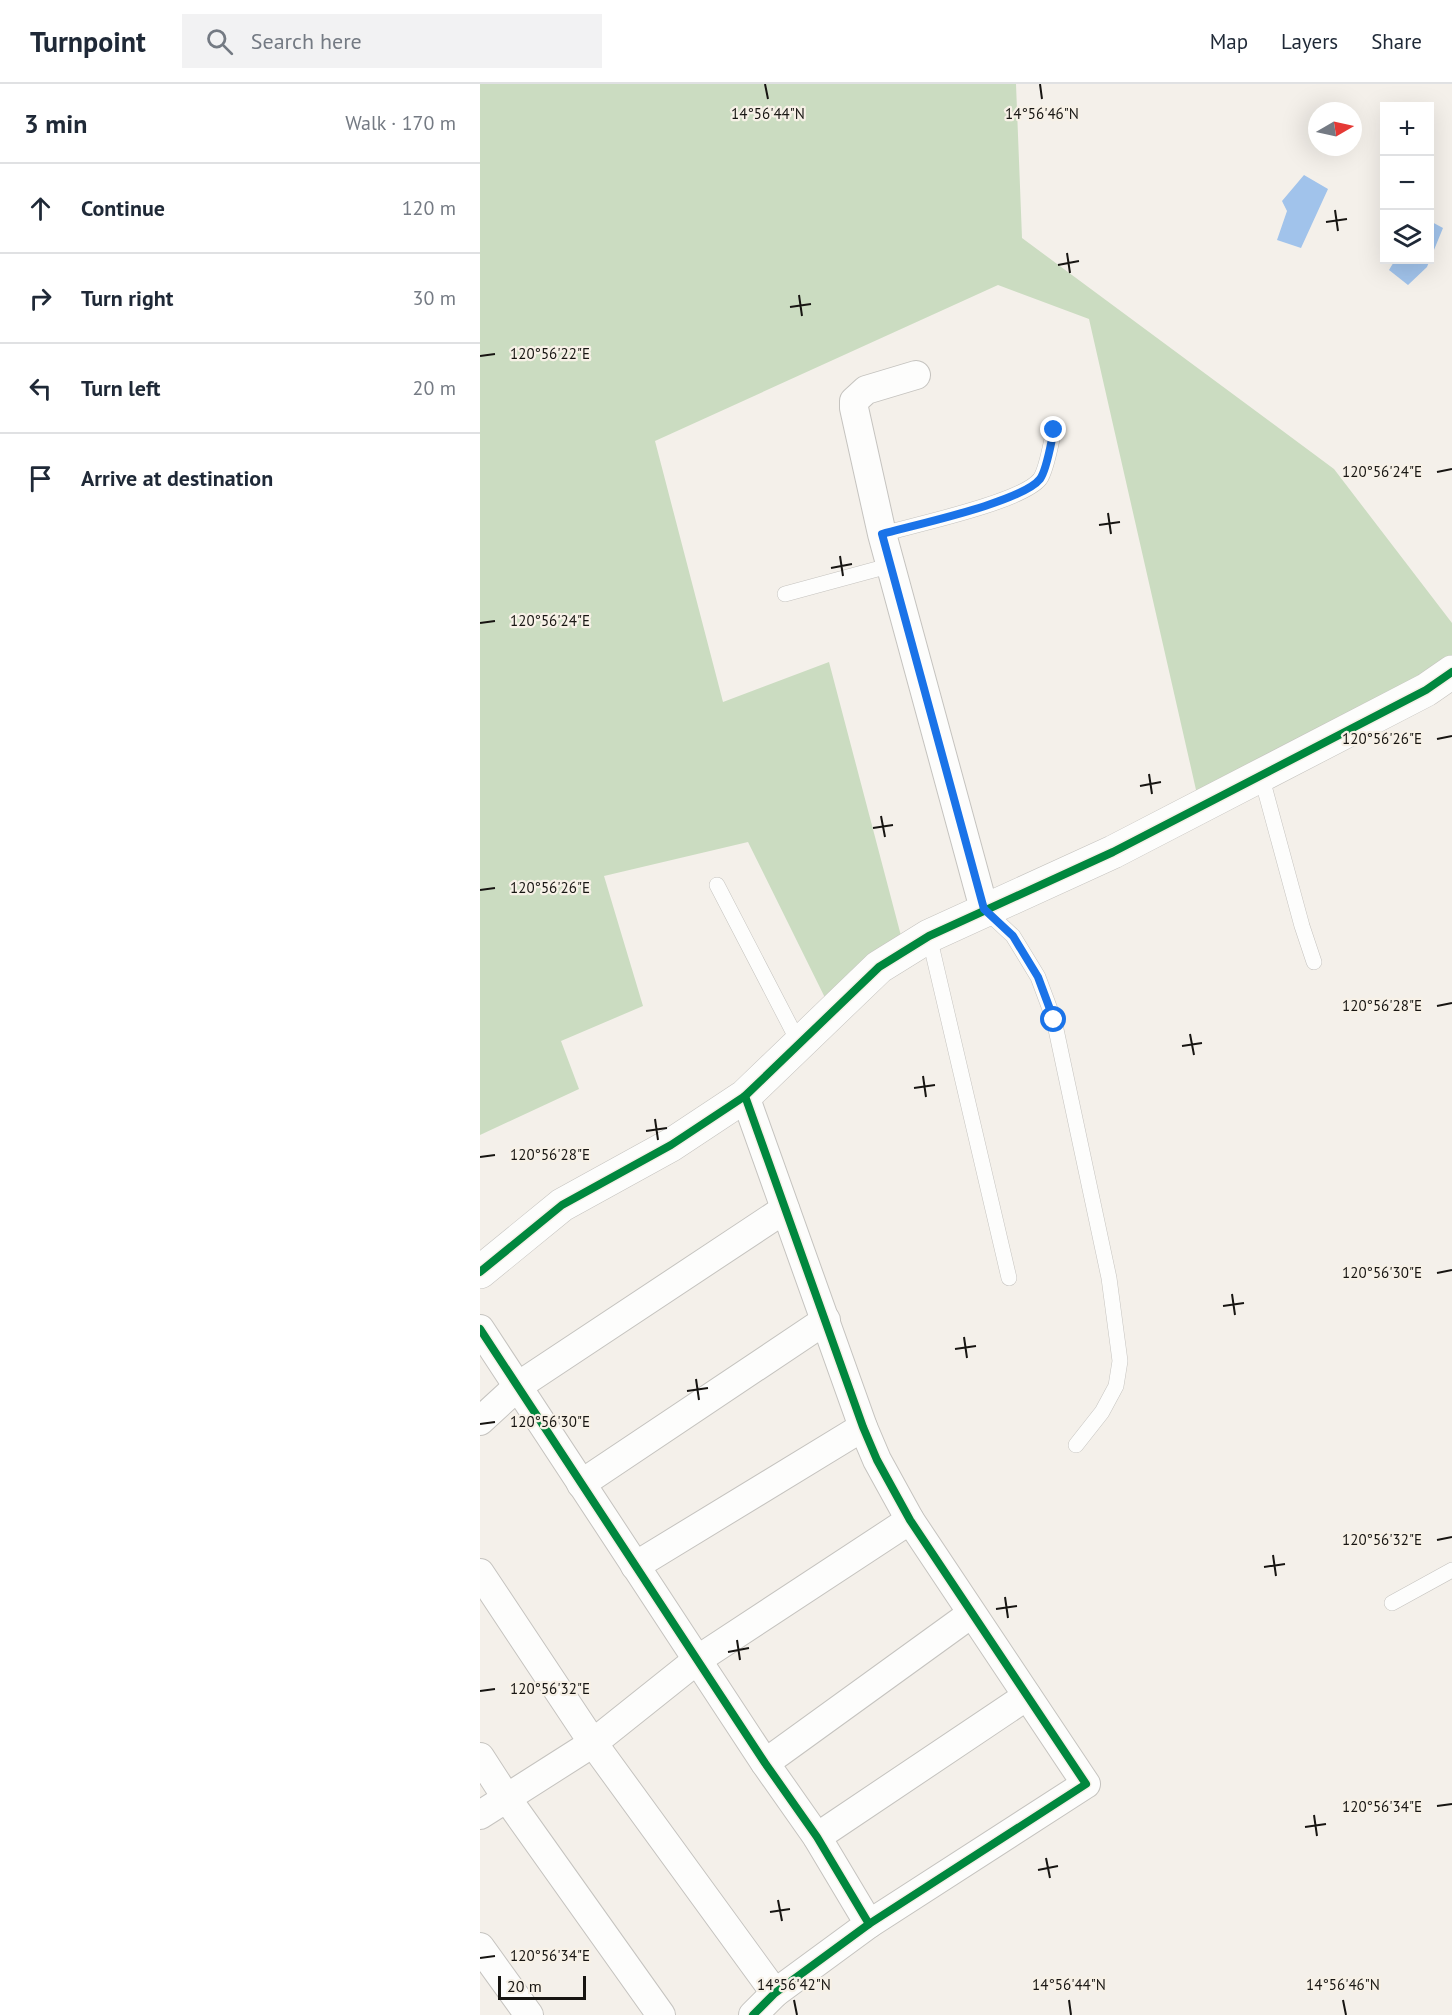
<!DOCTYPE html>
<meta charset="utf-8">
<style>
:root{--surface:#fff;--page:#f2f2f3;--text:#1f2937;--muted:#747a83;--line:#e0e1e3}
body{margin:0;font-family:"PT Sans",sans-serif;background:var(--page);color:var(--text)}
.controls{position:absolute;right:18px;top:18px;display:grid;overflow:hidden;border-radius:0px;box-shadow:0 6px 24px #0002}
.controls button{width:54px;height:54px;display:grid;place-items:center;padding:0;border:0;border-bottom:2px solid var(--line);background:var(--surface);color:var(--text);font:30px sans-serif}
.compass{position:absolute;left:828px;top:18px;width:54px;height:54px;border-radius:50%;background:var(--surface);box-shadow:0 6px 24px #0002;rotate:81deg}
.scale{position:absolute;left:18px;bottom:15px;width:88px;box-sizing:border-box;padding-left:6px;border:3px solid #171512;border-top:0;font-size:16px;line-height:21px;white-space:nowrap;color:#171512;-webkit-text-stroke:4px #f7f1e7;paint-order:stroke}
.stop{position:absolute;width:18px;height:18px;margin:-14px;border:4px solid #1a73e8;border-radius:50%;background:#fff}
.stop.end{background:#1a73e8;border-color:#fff;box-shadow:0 2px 6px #0008}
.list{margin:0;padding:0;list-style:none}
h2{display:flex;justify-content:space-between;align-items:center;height:78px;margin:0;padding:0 24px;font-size:26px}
h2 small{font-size:20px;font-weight:400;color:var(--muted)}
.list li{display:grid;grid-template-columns:39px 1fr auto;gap:18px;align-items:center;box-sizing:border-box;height:90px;padding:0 24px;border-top:2px solid var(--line)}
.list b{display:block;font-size:22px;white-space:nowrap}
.list em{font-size:20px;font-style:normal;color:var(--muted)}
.icon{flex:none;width:33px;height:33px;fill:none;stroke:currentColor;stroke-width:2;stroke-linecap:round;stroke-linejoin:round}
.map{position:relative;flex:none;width:972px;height:1931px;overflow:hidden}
header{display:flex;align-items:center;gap:36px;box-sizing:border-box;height:84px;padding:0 30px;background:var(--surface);border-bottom:2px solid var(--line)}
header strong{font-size:28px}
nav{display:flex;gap:33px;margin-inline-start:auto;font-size:21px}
.search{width:420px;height:54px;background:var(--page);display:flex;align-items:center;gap:15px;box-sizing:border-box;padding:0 21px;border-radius:0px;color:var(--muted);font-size:22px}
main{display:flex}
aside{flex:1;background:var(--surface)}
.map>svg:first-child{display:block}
.green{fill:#cbdcc1}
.water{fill:#a1c3eb}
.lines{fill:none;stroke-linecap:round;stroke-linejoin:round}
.service-casing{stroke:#c5c3bf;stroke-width:16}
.minor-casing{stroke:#c5c3bf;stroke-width:30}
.tertiary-casing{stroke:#c5c3bf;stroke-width:34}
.service{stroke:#fdfdfc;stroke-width:15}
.minor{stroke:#fdfdfc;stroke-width:28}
.tertiary{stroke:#fdfdfc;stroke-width:33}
.cycleway-casing{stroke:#f7f1e7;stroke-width:11}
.cycleway{stroke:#00873e;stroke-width:8}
.route{stroke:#1a73e8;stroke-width:8}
.ticks{fill:none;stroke:#171512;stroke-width:2}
.ticks-label{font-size:15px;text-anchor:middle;fill:#171512;stroke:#f7f1e7;stroke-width:4.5;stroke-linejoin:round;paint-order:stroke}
</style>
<header>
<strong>Turnpoint</strong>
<div class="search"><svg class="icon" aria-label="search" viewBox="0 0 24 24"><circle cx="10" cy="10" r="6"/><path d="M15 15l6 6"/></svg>Search here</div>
<nav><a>Map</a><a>Layers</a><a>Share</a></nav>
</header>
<main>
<aside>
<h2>3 min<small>Walk · 170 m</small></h2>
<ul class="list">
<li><svg class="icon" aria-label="ahead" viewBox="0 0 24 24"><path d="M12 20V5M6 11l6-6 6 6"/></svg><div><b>Continue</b></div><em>120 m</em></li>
<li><svg class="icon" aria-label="right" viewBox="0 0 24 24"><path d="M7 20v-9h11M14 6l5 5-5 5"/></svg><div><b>Turn right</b></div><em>30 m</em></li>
<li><svg class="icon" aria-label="left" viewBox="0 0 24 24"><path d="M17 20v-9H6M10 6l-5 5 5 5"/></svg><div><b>Turn left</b></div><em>20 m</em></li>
<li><svg class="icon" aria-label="arrive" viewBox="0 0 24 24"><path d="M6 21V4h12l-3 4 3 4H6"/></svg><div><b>Arrive at destination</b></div></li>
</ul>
</aside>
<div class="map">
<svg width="972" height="1931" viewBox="0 0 972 1931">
<rect width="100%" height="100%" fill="#f4f0ea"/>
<polygon class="green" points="0,0 536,0 542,154 854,385 972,539 972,583 719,719 609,235 518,201 175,357 243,618 349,578 425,867 356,936 268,758 124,792 163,922 81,957 99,1005 0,1051"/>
<g class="water">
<polygon points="824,91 848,105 821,164 797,156 807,127 802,117"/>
<polygon points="950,137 963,144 947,183 928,201 909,186 915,176 950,176"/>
</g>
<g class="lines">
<g class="service-casing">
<g id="service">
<path d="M402,450C434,441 542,418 560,395C567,385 571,358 574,346"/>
<polyline points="305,510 412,481"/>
<polyline points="781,691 822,842 834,878"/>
<polyline points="237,801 319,959"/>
<polyline points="505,826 533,852 558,893 574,936 629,1194 640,1277 636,1302 622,1328 596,1361"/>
<polyline points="449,852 529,1194"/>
<polyline points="912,1519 972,1486"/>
</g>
</g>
<g class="minor-casing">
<g id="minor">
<polyline points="436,291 386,306 374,317 374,324 402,450 504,825"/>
<polyline points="265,1012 383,1343 397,1376 430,1436 606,1700 389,1840"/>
<polyline points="0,1245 285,1679 337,1753 389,1840 295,1909 273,1931"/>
<polyline points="0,1337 38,1302 305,1125"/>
<polyline points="101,1400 346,1236"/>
<polyline points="155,1482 383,1343"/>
<polyline points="0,1489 113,1659 295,1909"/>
<polyline points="0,1673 26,1713 181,1931"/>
<polyline points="285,1679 491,1530"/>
<polyline points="0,1731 113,1659 217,1576 430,1436"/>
<polyline points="337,1753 547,1612"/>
<polyline points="0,1863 49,1931"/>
</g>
</g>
<g class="tertiary-casing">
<polyline id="tertiary" points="0,1188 82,1121 191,1061 265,1012 399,883 449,852 633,768 946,606 972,588"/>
</g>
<use href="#service" class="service"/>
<use href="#minor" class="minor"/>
<use href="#tertiary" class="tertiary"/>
<g class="cycleway-casing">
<g id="cycleway">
<polyline points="265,1012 383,1343 397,1376 430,1436 606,1700 389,1840"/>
<polyline points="0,1188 82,1121 191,1061 265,1012 399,883 449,852 633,768 946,606 972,588"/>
<polyline points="0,1245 285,1679 337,1753 389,1840 295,1909 273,1931"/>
</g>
</g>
<use href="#cycleway" class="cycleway"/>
</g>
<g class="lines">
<path class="route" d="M574,346C571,358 567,386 560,395C542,418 434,441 402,450L504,825L533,852L558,893L574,936"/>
</g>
<path class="ticks" d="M285,0L288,15M560,0L562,15M855,126L858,147M846,138L867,135M587,169L590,189M578,181L599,177M319,211L322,232M310,223L331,220M0,272L15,270M957,388L972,385M628,429L631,450M619,441L640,438M360,472L363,492M351,484L372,480M0,539L15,537M957,655L972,652M669,690L672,710M660,702L681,698M401,732L405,753M393,744L413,741M0,806L15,804M957,922L972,919M710,950L714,971M702,962L722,959M443,992L446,1013M434,1004L455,1001M175,1035L178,1056M166,1047L187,1044M0,1073L15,1071M957,1189L972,1186M752,1210L755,1231M743,1222L764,1219M484,1253L487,1274M475,1265L496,1262M216,1295L219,1316M207,1307L228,1304M0,1340L15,1338M957,1456L972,1453M793,1471L796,1492M784,1483L805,1480M525,1513L528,1534M516,1525L537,1522M257,1556L260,1576M248,1568L269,1564M0,1607L15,1605M957,1722L972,1720M834,1731L837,1752M825,1743L846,1740M566,1774L570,1794M558,1786L578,1782M298,1816L302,1837M290,1828L310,1825M0,1874L15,1872M314,1916L317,1931M589,1916L591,1931M863,1916L866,1931"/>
<g class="ticks-label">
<text x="288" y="35">14°56'44"N</text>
<text x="562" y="35">14°56'46"N</text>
<text x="70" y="275">120°56'22"E</text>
<text x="902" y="393">120°56'24"E</text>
<text x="70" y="542">120°56'24"E</text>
<text x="902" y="660">120°56'26"E</text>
<text x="70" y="809">120°56'26"E</text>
<text x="902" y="927">120°56'28"E</text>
<text x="70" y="1076">120°56'28"E</text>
<text x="902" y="1194">120°56'30"E</text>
<text x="70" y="1343">120°56'30"E</text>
<text x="902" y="1461">120°56'32"E</text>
<text x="70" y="1610">120°56'32"E</text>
<text x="902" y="1728">120°56'34"E</text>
<text x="70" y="1877">120°56'34"E</text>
<text x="314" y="1906">14°56'42"N</text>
<text x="589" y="1906">14°56'44"N</text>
<text x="863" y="1906">14°56'46"N</text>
</g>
</svg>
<div class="controls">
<button>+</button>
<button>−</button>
<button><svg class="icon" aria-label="layers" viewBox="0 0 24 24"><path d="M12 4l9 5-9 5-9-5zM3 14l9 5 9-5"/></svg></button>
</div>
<svg class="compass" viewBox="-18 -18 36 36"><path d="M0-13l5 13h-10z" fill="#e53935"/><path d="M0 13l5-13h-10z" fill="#747a83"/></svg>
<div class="scale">20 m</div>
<div class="stop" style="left:574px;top:936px"></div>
<div class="stop end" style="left:574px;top:346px"></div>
</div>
</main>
